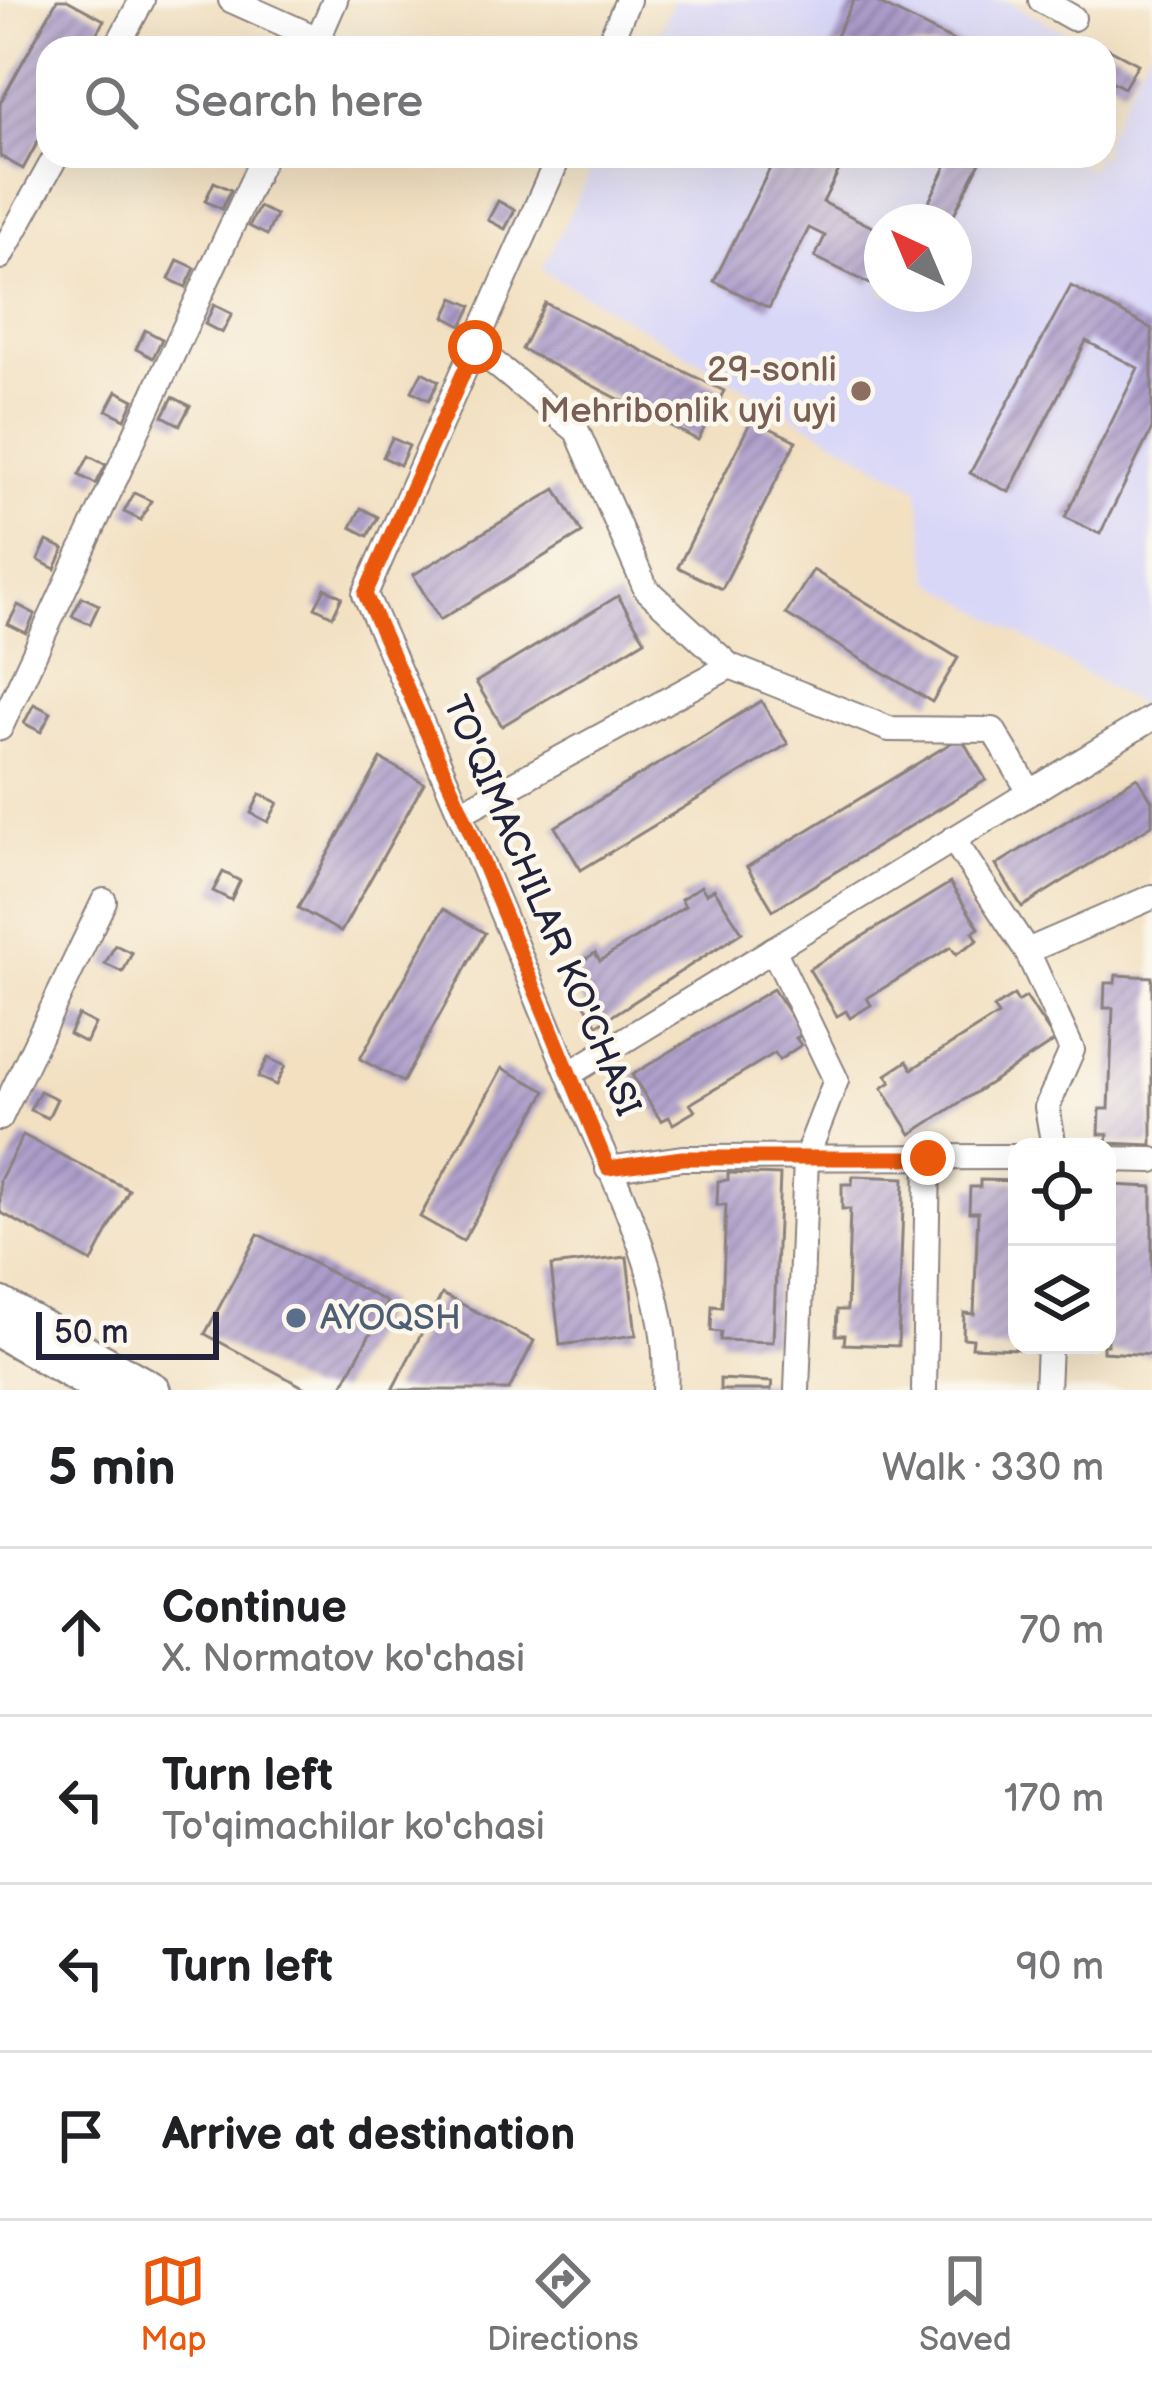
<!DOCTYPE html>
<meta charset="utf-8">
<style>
:root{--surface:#fff;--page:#f2f2f2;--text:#202124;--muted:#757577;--line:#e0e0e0;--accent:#ea580c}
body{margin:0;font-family:"Balsamiq Sans",sans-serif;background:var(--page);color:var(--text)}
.controls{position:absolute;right:36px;bottom:36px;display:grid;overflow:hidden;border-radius:24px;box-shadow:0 12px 48px #0002}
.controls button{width:108px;height:108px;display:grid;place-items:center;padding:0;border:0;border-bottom:3px solid var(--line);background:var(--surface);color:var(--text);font:60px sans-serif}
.compass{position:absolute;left:864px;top:204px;width:108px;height:108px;border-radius:50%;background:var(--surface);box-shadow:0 12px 48px #0002;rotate:316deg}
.scale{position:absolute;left:36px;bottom:30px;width:183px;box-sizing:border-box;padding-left:12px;border:6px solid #22223b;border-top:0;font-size:33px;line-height:42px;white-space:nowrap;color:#22223b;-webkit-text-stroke:9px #fbf7ec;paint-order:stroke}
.stop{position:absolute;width:36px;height:36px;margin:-27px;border:9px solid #ea580c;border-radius:50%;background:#fff}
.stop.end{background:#ea580c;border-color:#fff;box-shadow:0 3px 12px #0008}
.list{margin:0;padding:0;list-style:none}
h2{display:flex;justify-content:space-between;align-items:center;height:156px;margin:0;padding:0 48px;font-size:51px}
h2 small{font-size:39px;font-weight:400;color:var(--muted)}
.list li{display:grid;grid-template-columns:78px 1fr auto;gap:36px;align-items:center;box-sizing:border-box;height:168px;padding:0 48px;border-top:3px solid var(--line)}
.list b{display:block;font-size:45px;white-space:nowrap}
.list p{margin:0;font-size:39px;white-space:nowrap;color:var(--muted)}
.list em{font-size:39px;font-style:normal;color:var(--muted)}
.icon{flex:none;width:66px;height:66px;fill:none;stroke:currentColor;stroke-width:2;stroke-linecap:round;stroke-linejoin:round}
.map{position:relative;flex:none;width:1152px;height:1390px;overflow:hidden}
.search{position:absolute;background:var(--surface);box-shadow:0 12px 48px #0002;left:36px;right:36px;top:36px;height:132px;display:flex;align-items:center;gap:30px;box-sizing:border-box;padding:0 42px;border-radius:36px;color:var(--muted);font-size:45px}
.sheet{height:828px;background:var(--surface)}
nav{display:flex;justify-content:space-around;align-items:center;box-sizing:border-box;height:168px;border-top:3px solid var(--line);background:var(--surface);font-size:33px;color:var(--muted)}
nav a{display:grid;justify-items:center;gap:6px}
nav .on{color:var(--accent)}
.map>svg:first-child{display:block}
.built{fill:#d9d7f8;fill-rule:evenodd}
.building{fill:url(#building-hatch)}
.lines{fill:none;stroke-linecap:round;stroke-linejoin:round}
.minor-casing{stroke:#8a817e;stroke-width:28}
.major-casing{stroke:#8a817e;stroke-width:38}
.minor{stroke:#fff;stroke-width:24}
.major{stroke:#fff;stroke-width:33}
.route{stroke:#ea580c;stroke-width:15}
.education-dot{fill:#8d6e63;stroke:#fbf7ec;stroke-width:4.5}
.service-dot{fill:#5c6f8a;stroke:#fbf7ec;stroke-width:4.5}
.labels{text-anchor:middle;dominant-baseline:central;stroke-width:9;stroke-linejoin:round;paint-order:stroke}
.education-label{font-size:36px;fill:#785e54;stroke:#fbf7ec;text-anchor:end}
.street-label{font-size:36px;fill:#22223b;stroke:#fbf7ec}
.service-label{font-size:36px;fill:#4e5e75;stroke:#fbf7ec;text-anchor:start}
</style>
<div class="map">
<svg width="1152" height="1390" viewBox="0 0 1152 1390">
<defs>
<pattern id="building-hatch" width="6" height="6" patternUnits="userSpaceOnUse" patternTransform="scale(3)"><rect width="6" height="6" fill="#ac9cca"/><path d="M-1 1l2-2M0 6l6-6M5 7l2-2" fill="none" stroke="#8c7fa5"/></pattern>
</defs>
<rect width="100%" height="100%" fill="#fbf7ec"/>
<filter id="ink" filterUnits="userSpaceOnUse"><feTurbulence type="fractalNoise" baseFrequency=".00833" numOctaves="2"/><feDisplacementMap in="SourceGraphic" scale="24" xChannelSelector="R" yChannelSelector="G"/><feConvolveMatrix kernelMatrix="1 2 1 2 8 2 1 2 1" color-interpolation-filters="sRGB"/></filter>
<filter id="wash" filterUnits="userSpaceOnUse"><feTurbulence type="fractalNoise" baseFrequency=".004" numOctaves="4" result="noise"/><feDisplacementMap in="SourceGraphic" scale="48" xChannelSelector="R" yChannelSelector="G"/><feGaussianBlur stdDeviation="2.7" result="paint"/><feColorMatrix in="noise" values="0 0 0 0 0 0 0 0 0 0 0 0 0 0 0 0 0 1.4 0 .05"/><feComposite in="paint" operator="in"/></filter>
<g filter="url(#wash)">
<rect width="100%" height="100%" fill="#f2e0c1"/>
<g class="built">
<polygon points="674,0 1005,0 1065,32 1057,48 651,48"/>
<path d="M1152,42V706L1146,710L931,581L918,488L542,270L598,156H1065L1090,169L1096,156H1104V140ZM882,222H954V294H882Z"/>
</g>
<g id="blocks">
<g class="building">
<polygon points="57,0 67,0 104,20 89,48 48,48 48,123 23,169 0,156 0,103"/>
<polygon points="854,0 872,0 968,48 830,48"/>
<polygon points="1104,46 1138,64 1124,88 1104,77"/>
<polygon points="776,156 846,156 823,202 882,232 882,259 870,284 815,257 825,236 809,228 769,308 714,281"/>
<polygon points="951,156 983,156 950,222 919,222"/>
<polygon points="214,182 231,190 222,209 205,201"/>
<polygon points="498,201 515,210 505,229 488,220"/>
<polygon points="259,207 276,215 267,235 249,226"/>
<polygon points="178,260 195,268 186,287 169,279"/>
<polygon points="1071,286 1152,329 1152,429 1100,534 1065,517 1138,368 1086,341 1009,492 970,473"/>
<polygon points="454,298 472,306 462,326 445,317"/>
<polygon points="545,303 724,391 698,440 522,349"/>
<polygon points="214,305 232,314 222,333 205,324"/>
<polygon points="145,330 162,339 153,358 136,349"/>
<polygon points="422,372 439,381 429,400 412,391"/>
<polygon points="117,391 134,400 125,419 107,410"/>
<polygon points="173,397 190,406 180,425 163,416"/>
<polygon points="752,419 796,441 722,589 678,567"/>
<polygon points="392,438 409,446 400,465 383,457"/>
<polygon points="89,456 106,465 96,484 79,475"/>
<polygon points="556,489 582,533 440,620 413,575"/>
<polygon points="134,493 151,501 141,520 124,512"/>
<polygon points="361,508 378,517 368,536 351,527"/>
<polygon points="47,541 64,549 55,569 38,560"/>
<polygon points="813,570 958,658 932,702 786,614"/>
<polygon points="325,588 342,597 333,616 315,607"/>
<polygon points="618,596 645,640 502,726 476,682"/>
<polygon points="82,597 99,605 90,624 72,616"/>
<polygon points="18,605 35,614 26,633 8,624"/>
<polygon points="761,701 788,744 581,870 555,827"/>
<polygon points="34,704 51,713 41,732 24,723"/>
<polygon points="961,737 986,780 773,910 747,867"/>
<polygon points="381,759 424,783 341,932 298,908"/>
<polygon points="1137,777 1152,801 1152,825 1022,907 996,865"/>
<polygon points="260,794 278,803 268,822 251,813"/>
<polygon points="223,872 240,881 231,900 213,891"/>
<polygon points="950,883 979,928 973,932 978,940 956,954 951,947 867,998 871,1005 850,1018 846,1011 837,1016 809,969"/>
<polygon points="701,886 706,894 714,889 742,932 598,1025 569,980 579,974 574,966 595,953 600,961 685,906 681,899"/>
<polygon points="443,909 485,933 403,1082 360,1059"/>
<polygon points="115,945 132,953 123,972 105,964"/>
<polygon points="1116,975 1152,977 1152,1145 1107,1143 1108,1134 1099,1134 1100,1109 1109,1109 1113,1008 1104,1008 1105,983 1115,983"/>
<polygon points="773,989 803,1034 796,1038 801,1045 779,1060 775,1053 690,1104 695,1111 673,1124 669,1117 661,1121 632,1075"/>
<polygon points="1014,995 1018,1002 1026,997 1055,1041 911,1134 882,1088 891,1082 886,1075 907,1061 912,1069 998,1015 993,1008"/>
<polygon points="78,1015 95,1024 86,1043 69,1034"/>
<polygon points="268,1058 285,1066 276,1085 258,1077"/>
<polygon points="502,1068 546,1091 463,1241 420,1217"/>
<polygon points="40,1091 57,1099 48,1118 30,1110"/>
<polygon points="23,1135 129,1190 92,1262 0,1212 0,1180"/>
<polygon points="728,1173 780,1175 773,1342 720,1340 721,1332 711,1331 712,1306 722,1307 726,1205 717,1205 718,1181 728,1180"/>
<polygon points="853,1176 904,1178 898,1346 844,1344 845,1335 836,1335 837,1310 847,1310 850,1209 842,1209 842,1184 852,1184"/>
<polygon points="980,1180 1017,1181 1017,1349 972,1347 973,1339 963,1338 964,1313 974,1314 978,1212 969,1212 970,1187 980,1187"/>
<polygon points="1111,1185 1152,1187 1152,1355 1103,1352 1103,1345 1107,1345 1107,1193 1110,1193"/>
<polygon points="258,1234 387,1302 340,1390 309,1390 205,1334"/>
<polygon points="627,1257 636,1335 560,1345 551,1266"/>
<polygon points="442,1294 534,1341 509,1390 392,1390"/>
<polygon points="720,1379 772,1382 771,1390 720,1390"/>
</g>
</g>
</g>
<g filter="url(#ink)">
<use href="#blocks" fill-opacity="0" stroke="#8a817e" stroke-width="3"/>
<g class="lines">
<g class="minor-casing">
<g id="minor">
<polyline points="231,0 318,39"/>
<polyline points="1041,0 1073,18"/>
<polyline points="116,48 142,0"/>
<polyline points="314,48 335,0"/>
<polyline points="607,48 628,0"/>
<path d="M559,156L365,594C435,751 501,909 566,1068C606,1166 673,1283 665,1390"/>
<polyline points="0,257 56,156"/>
<polyline points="475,347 577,431 646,589 730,666"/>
<polyline points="0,728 264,156"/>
<polyline points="462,812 730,666 889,729 993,730 1030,792"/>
<polyline points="953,839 1027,951 1072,1050 1047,1107 1054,1147"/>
<polyline points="773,949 836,1080 806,1158 797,1390"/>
<polyline points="1027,951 1152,897"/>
<polyline points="569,1074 1152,718"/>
<polyline points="0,1118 104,901"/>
<polyline points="1107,1159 1152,1160"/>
<polyline points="608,1169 682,1158 1017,1157"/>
<polyline points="924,1390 928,1158"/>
<polyline points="1047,1390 1049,1345"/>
</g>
</g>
<g class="major-casing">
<g id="major">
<polyline points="0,1304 153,1390"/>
<polyline points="0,1331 103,1390"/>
</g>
</g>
<use href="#minor" class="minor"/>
<use href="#major" class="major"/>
</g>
</g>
<g class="lines" filter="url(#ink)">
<polyline class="route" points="475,347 365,594 462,812 608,1168 682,1158 928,1158"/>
</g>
<circle class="education-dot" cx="861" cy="391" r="12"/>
<circle class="service-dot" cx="296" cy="1318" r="12"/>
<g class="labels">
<g class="education-label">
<text x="837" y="370">29-sonli<tspan x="837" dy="41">Mehribonlik uyi uyi</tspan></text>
</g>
<g class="street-label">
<text transform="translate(541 906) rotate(67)">TO'QIMACHILAR KO'CHASI</text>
</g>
<g class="service-label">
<text x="320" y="1318">AYOQSH</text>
</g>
</g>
</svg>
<div class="controls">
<button><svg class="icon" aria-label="locate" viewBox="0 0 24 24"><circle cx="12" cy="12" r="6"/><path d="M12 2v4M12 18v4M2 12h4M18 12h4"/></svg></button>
<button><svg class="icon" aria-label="layers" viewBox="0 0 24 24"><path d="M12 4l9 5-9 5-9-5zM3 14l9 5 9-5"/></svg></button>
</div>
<svg class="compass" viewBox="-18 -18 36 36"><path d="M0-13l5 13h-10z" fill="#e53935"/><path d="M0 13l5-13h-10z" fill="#757577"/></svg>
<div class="scale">50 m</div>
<div class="stop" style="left:475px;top:347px"></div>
<div class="stop end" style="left:928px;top:1158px"></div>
<div class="search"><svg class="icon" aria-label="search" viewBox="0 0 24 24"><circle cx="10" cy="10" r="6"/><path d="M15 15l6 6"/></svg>Search here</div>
</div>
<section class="sheet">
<h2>5 min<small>Walk · 330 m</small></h2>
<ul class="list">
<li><svg class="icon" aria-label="ahead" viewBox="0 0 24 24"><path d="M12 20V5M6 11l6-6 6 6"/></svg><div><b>Continue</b><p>X. Normatov ko'chasi</p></div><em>70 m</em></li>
<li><svg class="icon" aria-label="left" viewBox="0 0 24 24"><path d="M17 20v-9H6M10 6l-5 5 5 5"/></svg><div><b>Turn left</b><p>To'qimachilar ko'chasi</p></div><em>170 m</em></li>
<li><svg class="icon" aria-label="left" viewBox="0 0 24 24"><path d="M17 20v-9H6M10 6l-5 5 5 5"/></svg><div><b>Turn left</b></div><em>90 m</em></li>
<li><svg class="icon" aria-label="arrive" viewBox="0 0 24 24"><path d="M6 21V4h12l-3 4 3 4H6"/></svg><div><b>Arrive at destination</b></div></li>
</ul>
</section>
<nav>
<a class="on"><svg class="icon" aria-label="map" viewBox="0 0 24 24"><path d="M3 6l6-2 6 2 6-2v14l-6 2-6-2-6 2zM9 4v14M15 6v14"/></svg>Map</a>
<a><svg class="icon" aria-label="directions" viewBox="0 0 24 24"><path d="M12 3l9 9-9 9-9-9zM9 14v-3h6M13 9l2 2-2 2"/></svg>Directions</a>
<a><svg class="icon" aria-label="saved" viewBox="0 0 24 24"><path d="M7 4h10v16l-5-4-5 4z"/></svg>Saved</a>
</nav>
